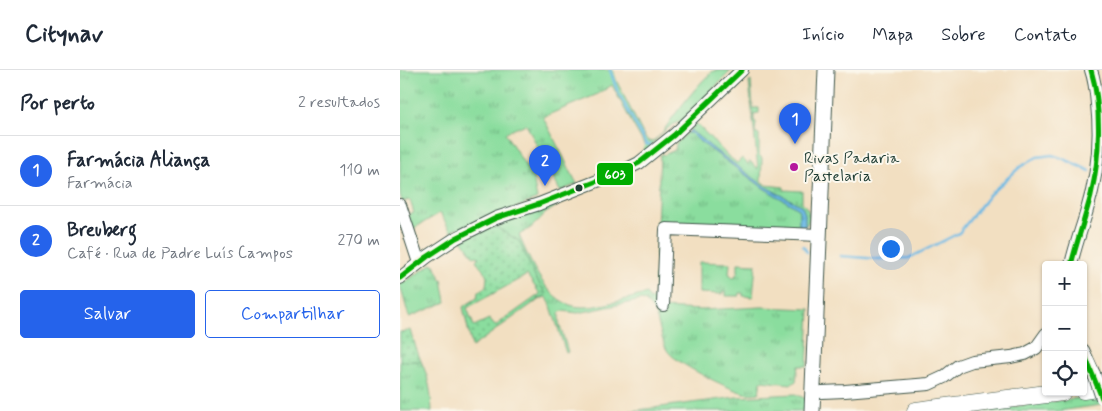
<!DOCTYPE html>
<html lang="pt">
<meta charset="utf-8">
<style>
:root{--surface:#fff;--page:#f2f2f3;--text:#1f2937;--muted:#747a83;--line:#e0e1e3;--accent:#2563eb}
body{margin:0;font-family:Mynerve,sans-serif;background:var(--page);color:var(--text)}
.controls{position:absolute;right:15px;bottom:15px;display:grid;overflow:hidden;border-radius:5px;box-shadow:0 1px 4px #0004}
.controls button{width:45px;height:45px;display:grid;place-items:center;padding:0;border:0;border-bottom:1px solid var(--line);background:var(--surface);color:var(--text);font:25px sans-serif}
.you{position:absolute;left:490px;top:178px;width:18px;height:18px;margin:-12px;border:4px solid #fff;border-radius:50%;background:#1a73e8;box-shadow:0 0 0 8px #1a73e833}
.badge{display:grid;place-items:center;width:32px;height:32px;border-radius:50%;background:var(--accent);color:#fff;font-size:16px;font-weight:700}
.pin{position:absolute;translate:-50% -41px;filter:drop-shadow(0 1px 2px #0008)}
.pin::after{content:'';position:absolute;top:26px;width:18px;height:15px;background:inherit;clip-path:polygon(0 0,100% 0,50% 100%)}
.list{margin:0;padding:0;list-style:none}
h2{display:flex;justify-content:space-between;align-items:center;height:65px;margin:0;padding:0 20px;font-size:21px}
h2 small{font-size:16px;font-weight:400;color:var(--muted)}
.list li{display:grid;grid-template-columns:32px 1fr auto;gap:15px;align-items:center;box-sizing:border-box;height:70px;padding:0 20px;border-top:1px solid var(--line)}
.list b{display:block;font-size:19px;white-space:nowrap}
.list p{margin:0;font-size:16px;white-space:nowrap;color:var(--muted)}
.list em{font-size:16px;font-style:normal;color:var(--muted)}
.actions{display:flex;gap:10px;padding:15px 20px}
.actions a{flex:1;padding:11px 0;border:1px solid var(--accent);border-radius:5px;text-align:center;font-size:18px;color:var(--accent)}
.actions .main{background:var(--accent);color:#fff}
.icon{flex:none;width:28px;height:28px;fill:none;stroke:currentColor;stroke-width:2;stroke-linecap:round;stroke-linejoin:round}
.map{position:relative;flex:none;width:702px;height:341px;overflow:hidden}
header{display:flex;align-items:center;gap:30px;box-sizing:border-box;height:70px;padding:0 25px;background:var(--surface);border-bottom:1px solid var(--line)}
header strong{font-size:24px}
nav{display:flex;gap:28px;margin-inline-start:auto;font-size:18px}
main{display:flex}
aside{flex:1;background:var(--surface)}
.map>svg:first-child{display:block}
.grass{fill:url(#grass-tufts);stroke:#548d69}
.garden{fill:url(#garden-dots);stroke:#548d69;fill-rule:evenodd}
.water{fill:url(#water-ripples);stroke:#447b8c}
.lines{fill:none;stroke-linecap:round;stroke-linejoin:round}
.stream{stroke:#6ab9e4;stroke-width:2.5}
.minor-casing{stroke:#3f5549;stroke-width:14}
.major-casing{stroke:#3f5549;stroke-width:17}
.highway-casing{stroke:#3f5549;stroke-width:19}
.minor{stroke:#fff;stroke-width:12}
.major{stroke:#fff;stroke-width:15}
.highway{stroke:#fff;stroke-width:18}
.minor-bridge-casing{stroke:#3f5549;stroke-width:14;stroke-linecap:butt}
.minor-bridge{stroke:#fff;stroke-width:12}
.bus-1-casing{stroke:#fbf7ec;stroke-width:9}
.bus-1{stroke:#00ac00;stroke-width:5}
.poi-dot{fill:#b5179e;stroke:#fbf7ec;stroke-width:2}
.bus-dot{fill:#1f3d34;stroke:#fbf7ec;stroke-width:2}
.labels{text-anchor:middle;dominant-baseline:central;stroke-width:4;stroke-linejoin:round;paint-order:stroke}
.poi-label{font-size:16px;fill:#1f3d34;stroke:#fbf7ec;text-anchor:start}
.line-badge{stroke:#fbf7ec;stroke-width:2}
.badge-label{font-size:14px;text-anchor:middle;font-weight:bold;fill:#fff}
</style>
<header>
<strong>Citynav</strong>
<nav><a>Início</a><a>Mapa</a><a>Sobre</a><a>Contato</a></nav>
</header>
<main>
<aside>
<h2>Por perto<small>2 resultados</small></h2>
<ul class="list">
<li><span class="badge">1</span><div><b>Farmácia Aliança</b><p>Farmácia</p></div><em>110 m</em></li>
<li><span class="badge">2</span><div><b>Breuberg</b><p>Café · Rua de Padre Luís Campos</p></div><em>270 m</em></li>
</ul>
<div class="actions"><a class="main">Salvar</a><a>Compartilhar</a></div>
</aside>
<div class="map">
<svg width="702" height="341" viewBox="0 0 702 341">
<defs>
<pattern id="grass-tufts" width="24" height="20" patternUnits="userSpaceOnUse" patternTransform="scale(1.25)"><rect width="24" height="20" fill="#8add9e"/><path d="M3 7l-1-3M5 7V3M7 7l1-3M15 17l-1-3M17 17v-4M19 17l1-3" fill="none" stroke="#70b482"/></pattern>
<pattern id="garden-dots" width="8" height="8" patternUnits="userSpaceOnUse" patternTransform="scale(1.25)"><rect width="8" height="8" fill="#8add9e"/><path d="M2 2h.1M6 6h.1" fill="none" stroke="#70b482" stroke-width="1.8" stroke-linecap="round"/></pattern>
<pattern id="water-ripples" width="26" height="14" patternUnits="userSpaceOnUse" patternTransform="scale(1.25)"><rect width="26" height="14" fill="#6ab9e4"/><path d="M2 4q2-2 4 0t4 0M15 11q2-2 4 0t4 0" fill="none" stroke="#5798ba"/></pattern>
</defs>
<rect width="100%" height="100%" fill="#fbf7ec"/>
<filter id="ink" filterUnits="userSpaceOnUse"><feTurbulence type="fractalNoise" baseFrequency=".02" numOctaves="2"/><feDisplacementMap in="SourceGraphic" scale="10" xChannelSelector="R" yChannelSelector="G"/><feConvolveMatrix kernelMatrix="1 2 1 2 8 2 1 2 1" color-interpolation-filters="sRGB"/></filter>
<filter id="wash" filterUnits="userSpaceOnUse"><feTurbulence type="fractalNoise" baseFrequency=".0096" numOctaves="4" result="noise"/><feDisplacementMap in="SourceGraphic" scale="20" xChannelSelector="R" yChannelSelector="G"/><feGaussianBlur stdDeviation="1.12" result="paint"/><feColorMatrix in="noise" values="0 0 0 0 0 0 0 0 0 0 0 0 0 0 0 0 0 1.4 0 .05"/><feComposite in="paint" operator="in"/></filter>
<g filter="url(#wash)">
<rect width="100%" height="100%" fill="#f2dfc1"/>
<g class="grass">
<path d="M0,0H213L217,12L245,68L250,72C262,68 268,52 276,43C287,29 299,13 313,1L332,0L281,51C267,55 254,71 246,83L243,78L245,76L231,51L212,15L198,24L143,47L177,114L160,121L126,54L105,63L133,108L137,129L61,160L56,158L51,162L40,143L11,160L7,145L14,143L10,130L2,132L0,124Z"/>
<path d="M351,11L353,38H359V43L354,44V51L356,52L355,64H359V85L362,88L361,111L366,115L384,117V120L402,121V132C410,142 413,146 405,157V144L402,136L366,117L316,81L290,60L296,53L327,85L337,93L342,88L348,94L350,91L358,99L349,12Z"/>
<path d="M287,63H291L299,71L365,119L399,139V157L396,158L263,153L259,238L302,240L362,237L410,239L407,296H398L396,311L392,314L361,311L359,323C354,324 349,324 344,323C329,319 274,293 267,280C258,264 260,239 242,230L178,243L162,241L159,243V252L168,282L166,283L150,233L147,228L145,227L134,233L146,224L135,207L119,171L91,154L160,134L146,143L132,157L119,165C130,191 148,237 182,237C198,238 229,228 246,224L250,229L254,228L260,85L262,84L264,85L275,80L276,74Z"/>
<polygon points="299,192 330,193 329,204 331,205 331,207 335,207 336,204 338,204 338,193 356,194 353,227 343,226 343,223 339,223 339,226 326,226 326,222 322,222 322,224 299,223"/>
<polygon points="33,193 40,205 40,209 42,209 46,232 9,247 0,215"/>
<path d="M0,291H21C29,308 31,322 32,341H0Z"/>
<polygon points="396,324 406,329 405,341 230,341 337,327"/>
<polygon points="702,325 702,335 658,341 581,341"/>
</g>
<g class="garden">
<path d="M91,154L119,171L135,207L146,224L72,277L63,237L77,228L78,222L86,217L87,206L76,190L79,187L76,186L74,187L62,170ZM127,205L140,224L95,256L89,249L74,256L67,238Z"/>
<polygon points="11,260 16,278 21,291 0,291 0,262"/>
</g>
<polygon class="water" points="290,60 316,81 366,117 402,136 405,144 405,157 399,157 399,139 365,119 299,71 291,63 287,63"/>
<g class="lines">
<g class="stream">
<polyline points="210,0 217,20 246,74 251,75"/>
<polyline points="403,176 407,182"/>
<polyline points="440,186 479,189 509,188 559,163 590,124 620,97 637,87 652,85 664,89 690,101"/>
</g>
</g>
</g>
<g filter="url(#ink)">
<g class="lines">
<g class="minor-casing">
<g id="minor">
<polyline points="0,135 19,193"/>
<path d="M671,195C675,176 682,158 687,140C698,104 701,70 697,34C696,22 695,11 691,0"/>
<polyline points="0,208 27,187 56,168 96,148 139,134 223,101 239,93 274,65 342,0"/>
<polyline points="263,235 266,159 419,165"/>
<polyline points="683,280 694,304"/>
<polyline points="422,322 445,321 529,314 544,307 558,296 572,291 611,287 625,284 636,278 646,264"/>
</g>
</g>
<g class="major-casing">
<polyline id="major" points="412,341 426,0"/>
</g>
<g class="highway-casing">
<g id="highway">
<polyline points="683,320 702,317"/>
<polyline points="516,341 662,322"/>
</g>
</g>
<use href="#minor" class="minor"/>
<use href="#major" class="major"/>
<use href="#highway" class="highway"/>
<g class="minor-bridge-casing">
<polyline id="minor-bridge" points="694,304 702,328"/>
</g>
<use href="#minor-bridge" class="minor-bridge"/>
<g class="bus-1-casing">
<g id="bus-1">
<path d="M671,195C677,171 685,148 691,125C700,87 702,37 691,0"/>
<polyline points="0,208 27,187 56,168 96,148 139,134 223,101 239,93 274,65 342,0"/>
<polyline points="683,281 702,328"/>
</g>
</g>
<use href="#bus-1" class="bus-1"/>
</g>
</g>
<circle class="poi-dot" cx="394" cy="97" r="5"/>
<circle class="bus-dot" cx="179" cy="118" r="4.5"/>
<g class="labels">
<g class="poi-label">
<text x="404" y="88">Rivas Padaria<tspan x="404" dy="18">Pastelaria</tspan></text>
</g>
</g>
<rect class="line-badge" x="196" y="92" width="38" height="24" rx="5" fill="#00ac00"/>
<g class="badge-label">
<text x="215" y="109">603</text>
</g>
</svg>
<div class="controls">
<button>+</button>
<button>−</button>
<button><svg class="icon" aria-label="locate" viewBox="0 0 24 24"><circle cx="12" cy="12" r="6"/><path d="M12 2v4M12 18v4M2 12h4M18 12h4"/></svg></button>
</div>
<div class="you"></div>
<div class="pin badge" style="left:395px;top:74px">1</div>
<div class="pin badge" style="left:145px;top:116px">2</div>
</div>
</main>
